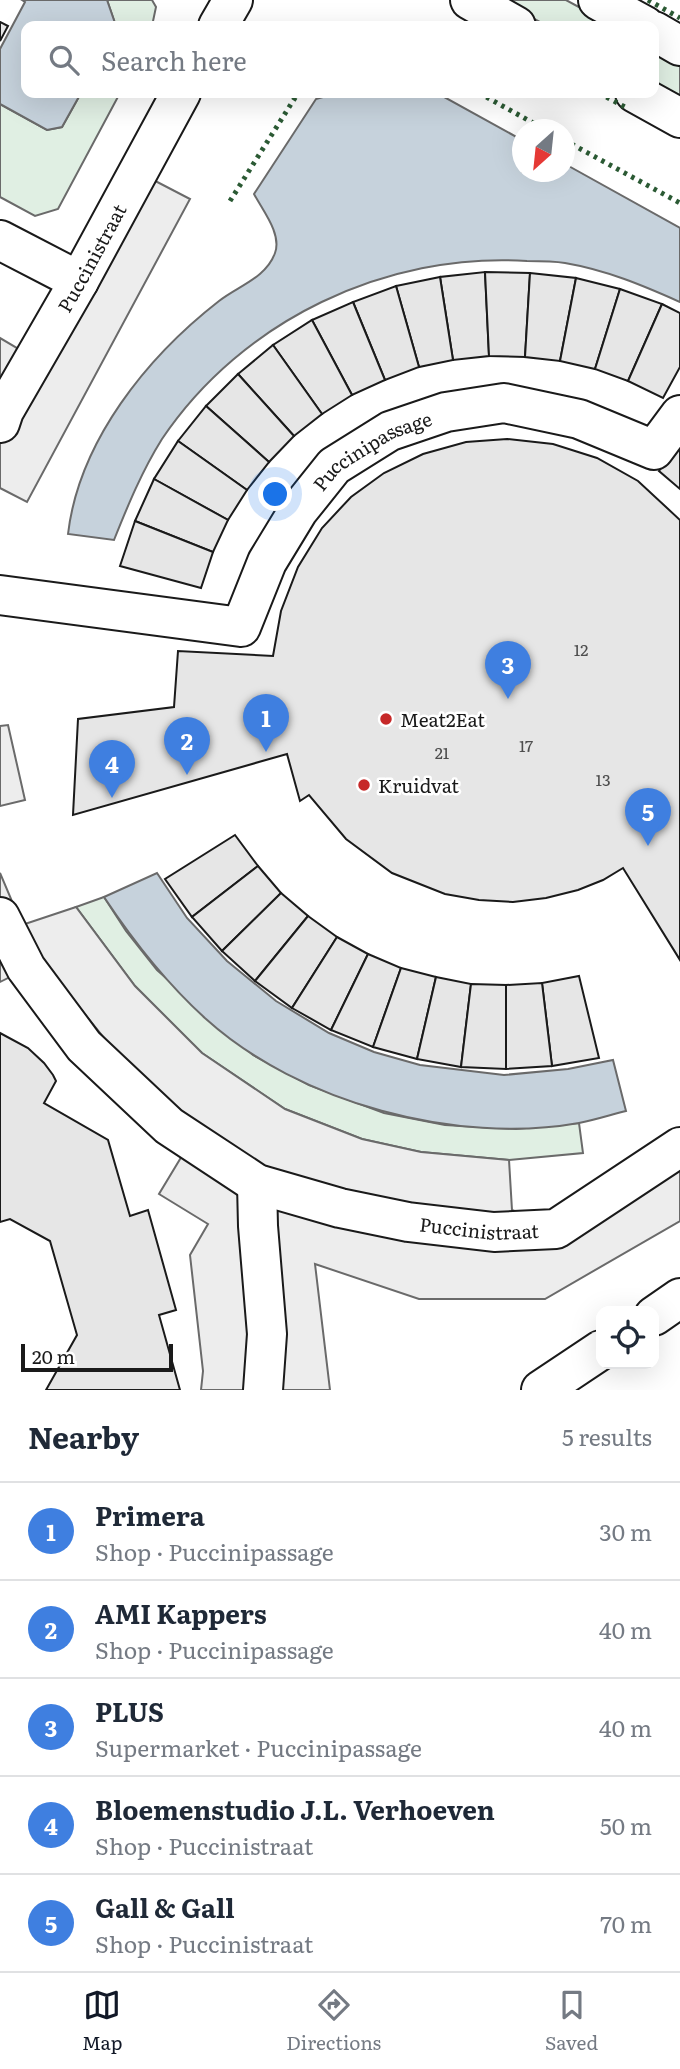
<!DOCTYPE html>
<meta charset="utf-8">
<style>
:root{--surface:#fff;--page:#f2f2f3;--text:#1f2937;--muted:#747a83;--line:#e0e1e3;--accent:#111827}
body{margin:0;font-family:Literata,serif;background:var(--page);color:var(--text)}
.controls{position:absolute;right:21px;bottom:21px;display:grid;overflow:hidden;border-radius:14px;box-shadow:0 7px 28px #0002}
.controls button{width:63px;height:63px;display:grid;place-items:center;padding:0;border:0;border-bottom:2px solid var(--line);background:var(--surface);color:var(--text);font:35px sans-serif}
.compass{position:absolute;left:512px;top:119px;width:63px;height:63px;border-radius:50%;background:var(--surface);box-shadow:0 7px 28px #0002;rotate:207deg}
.scale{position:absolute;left:21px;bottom:18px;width:152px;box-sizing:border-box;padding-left:7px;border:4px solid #1a1a1a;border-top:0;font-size:19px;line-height:24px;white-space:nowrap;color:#1a1a1a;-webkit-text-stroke:5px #fff;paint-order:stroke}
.you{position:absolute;left:276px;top:495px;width:24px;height:24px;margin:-18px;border:5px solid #fff;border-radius:50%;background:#1a73e8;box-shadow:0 0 0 10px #1a73e833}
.badge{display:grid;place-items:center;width:46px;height:46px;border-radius:50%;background:var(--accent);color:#fff;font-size:23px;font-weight:700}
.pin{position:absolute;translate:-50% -58px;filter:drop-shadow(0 2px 4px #0008)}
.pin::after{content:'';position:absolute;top:37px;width:24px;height:21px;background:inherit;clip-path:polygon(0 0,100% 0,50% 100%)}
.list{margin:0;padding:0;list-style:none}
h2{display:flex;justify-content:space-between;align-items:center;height:91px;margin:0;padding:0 28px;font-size:30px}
h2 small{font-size:23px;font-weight:400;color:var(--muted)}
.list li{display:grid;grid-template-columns:46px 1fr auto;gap:21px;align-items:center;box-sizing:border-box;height:98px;padding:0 28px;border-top:2px solid var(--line)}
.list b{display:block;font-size:26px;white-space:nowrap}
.list p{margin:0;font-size:23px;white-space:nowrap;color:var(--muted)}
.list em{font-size:23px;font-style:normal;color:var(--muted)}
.icon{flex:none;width:38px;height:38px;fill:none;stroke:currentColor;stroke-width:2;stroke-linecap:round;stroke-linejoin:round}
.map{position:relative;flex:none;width:680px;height:1390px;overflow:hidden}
.search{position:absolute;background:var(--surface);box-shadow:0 7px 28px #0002;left:21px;right:21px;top:21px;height:77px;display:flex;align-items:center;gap:18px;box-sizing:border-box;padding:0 24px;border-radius:14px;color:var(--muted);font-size:26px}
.sheet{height:581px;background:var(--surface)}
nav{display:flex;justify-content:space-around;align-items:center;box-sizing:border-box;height:98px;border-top:2px solid var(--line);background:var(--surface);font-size:19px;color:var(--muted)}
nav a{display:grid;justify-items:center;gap:4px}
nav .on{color:var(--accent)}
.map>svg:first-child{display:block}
.green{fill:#e0efe3;stroke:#6a6a6a;stroke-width:2}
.parking{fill:#ededed;stroke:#6a6a6a;stroke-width:2}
.water{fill:#c6d2dc;stroke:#6a6a6a;stroke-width:2}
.building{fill:#e6e6e6;stroke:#1a1a1a;stroke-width:2}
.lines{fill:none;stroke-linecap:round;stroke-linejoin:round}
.minor-casing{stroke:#1a1a1a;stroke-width:42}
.tertiary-casing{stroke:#1a1a1a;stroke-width:42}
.minor{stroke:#fff;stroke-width:38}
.tertiary{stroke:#fff;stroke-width:38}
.hedge{stroke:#2b5a34;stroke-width:5;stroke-dasharray:3.5 5;stroke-linecap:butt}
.poi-dot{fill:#c62828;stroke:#fff;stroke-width:2.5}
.labels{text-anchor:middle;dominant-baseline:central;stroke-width:5;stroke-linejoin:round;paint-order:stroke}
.number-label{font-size:16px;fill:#4d4d4d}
.street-label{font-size:19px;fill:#1a1a1a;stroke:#fff}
.poi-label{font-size:19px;fill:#1a1a1a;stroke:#fff;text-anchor:start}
</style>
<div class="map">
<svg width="680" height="1390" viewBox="0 0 680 1390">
<rect width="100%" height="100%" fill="#fff"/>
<g class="green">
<polygon points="107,0 152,0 156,7 152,26 116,26"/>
<polygon points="500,0 566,0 614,26 547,26"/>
<polygon points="654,49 680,63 680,100 654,86"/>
<polygon points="81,93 120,93 58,209 35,216 0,197 0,104 47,130 62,127"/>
<polygon points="104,897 126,931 157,970 253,1055 309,1085 384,1113 445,1125 516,1129 579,1123 583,1153 509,1160 421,1152 362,1139 285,1109 202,1053 135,986 76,907"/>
</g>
<g class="parking">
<polygon points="138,172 190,199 27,502 0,488 0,338 34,358"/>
<polygon points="8,725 25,800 0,806 0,726"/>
<polygon points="0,873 22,925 76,907 135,986 202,1053 285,1109 362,1139 421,1152 509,1160 512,1210 556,1228 680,1168 680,1221 545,1299 419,1299 315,1264 330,1390 201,1390 203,1371 190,1255 208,1224 159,1194 200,1126 125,1064 42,961 0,982"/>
</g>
<g class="water">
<polygon points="22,0 107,0 116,26 26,26 26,93 81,93 62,127 47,130 0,104 0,49 25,2"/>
<path d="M337,93H437L522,140V172H564L565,164L680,228V302C642,285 606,270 565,263C553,261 540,261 527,261C386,252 242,320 162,439C142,471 128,505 114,540L68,534C79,441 147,357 219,301C238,286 266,278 275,253C282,234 263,211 254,194L316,99Z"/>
<path d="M157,873L187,918L227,961L276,1001L329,1033L374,1052L420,1065L504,1075L568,1069L613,1060L626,1111C610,1115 595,1120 579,1123C457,1145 299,1103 206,1019C166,983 134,942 104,897Z"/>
</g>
<g class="building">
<polygon points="0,22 8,26 0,41"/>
<polygon points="485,272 489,356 453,360 440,277"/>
<polygon points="485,272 530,273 525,357 489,356"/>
<polygon points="530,273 576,278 560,361 525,357"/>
<polygon points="440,277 453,360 419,367 396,286"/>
<polygon points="576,278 620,289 595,369 560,361"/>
<polygon points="396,286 419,367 385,380 353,302"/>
<polygon points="620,289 662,304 628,381 595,369"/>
<polygon points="353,302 385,380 352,395 312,320"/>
<polygon points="662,304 680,313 680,367 663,398 628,381"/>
<polygon points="312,320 352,395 322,414 273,345"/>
<polygon points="273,345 322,414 294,436 238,374"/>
<polygon points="238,374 294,436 269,462 206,406"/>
<polygon points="206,406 269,462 247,490 178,441"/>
<polygon points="507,439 553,444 597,458 638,481 680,520 680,960 623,868 603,880 578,890 546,898 513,902 479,900 445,894 392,873 346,839 309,795 300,801 287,754 73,815 78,719 174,707 178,651 273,656 281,611 298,567 322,528 351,497 384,473 423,454 466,442"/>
<polygon points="178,441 247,490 228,520 154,479"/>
<polygon points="680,444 680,489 659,471"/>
<polygon points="154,479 228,520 213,552 135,521"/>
<polygon points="135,521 213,552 201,588 120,566"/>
<polygon points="235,835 258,866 192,917 165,879"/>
<polygon points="258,866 281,893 222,951 192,917"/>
<polygon points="281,893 308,916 255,981 222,951"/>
<polygon points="308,916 337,937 292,1008 255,981"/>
<polygon points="337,937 368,954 331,1030 292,1008"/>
<polygon points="368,954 401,968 373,1047 331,1030"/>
<polygon points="401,968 436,977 417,1059 373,1047"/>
<polygon points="579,976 599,1058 552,1066 542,983"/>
<polygon points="436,977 471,984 461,1067 417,1059"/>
<polygon points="542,983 552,1066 506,1069 506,985"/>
<polygon points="471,984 506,985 506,1069 461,1067"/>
<polygon points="0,1033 28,1048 44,1063 53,1075 56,1081 44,1103 108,1140 130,1216 148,1210 176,1310 159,1315 180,1390 46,1390 77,1335 50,1241 10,1219 0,1222"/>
</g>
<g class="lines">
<g class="minor-casing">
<g id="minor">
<polyline points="470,0 516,26"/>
<polyline points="598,0 645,26"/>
<polyline points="218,26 233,0"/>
<polyline points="654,31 680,46"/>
<polyline points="635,93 680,118"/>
<polyline points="0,240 79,281"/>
<path id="s1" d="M0,423L4,411L79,281L181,93"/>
<path id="s2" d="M0,595L241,627L267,562L298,511L334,466L390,431L446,412L504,403L579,419L654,450L680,415"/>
<path id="s3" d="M0,917L26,968L84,1046L169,1126L257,1184L340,1208L408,1222L494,1232L556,1229L680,1147"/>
<polyline points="257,1184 258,1226 267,1334 263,1390"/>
</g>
</g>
<g class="tertiary-casing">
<g id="tertiary">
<polyline points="654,1316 680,1298"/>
<polyline points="541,1390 601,1350"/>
</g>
</g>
<use href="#minor" class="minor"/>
<use href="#tertiary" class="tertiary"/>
<g class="hedge">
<polyline points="648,0 680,18"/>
<polyline points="479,93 546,130"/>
<polyline points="599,93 625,107"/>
<polyline points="564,140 680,203"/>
<polyline points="230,201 298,93"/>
</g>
</g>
<g class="poi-dot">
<circle cx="386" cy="719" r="7"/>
<circle cx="364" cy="785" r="7"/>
</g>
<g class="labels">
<g class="number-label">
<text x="581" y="649">12</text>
<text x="526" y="745">17</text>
<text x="442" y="752">21</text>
<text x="603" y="779">13</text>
</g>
<g class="street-label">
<text stroke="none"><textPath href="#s1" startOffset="189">Puccinistraat</textPath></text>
<text stroke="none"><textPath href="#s2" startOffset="471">Puccinipassage</textPath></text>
<text stroke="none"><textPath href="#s3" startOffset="604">Puccinistraat</textPath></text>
</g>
<g class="poi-label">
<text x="400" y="719">Meat2Eat</text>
<text x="378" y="785">Kruidvat</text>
</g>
</g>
</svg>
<div class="controls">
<button><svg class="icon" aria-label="locate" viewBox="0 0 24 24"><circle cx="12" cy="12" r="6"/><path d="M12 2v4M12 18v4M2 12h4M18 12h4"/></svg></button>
</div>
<svg class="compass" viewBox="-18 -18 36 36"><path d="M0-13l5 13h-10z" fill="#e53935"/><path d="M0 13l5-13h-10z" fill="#747a83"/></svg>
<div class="scale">20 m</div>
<div class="you"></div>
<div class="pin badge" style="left:266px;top:752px;background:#3f7fe0">1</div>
<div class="pin badge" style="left:187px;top:775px;background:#3f7fe0">2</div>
<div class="pin badge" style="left:508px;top:699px;background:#3f7fe0">3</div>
<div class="pin badge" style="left:112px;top:798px;background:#3f7fe0">4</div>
<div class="pin badge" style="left:648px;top:846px;background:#3f7fe0">5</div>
<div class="search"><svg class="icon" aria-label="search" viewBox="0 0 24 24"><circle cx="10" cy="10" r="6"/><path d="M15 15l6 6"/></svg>Search here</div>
</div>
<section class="sheet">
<h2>Nearby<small>5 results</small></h2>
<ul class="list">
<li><span class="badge" style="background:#3f7fe0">1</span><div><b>Primera</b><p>Shop · Puccinipassage</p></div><em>30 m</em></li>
<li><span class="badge" style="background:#3f7fe0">2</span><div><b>AMI Kappers</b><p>Shop · Puccinipassage</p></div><em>40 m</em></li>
<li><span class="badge" style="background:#3f7fe0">3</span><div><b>PLUS</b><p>Supermarket · Puccinipassage</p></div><em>40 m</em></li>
<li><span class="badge" style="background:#3f7fe0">4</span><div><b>Bloemenstudio J.L. Verhoeven</b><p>Shop · Puccinistraat</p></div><em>50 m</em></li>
<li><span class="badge" style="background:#3f7fe0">5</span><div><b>Gall &amp; Gall</b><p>Shop · Puccinistraat</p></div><em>70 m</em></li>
</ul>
</section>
<nav>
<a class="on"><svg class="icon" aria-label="map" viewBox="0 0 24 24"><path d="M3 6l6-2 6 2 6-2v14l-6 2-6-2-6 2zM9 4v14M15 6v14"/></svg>Map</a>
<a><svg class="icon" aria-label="directions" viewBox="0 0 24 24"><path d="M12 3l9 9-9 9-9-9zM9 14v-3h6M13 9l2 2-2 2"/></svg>Directions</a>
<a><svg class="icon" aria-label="saved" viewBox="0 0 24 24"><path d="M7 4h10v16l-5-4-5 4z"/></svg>Saved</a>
</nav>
